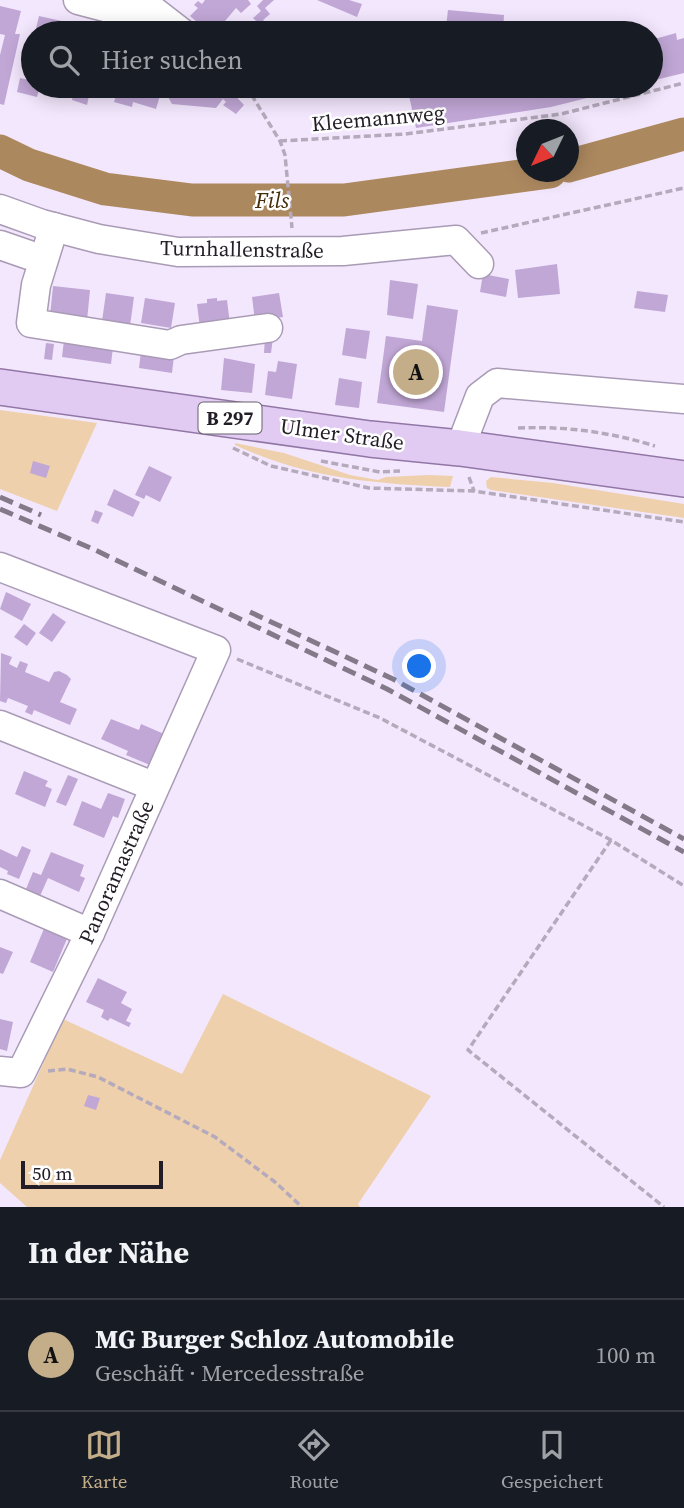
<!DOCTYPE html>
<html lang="de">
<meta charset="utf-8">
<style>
:root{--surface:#171b24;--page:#20242c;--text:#f1f3f6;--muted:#9ea1a6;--line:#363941;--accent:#c4ae8a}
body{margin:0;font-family:"Source Serif 4",serif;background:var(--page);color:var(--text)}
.compass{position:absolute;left:516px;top:119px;width:63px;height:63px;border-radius:50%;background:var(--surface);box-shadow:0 4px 18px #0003;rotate:227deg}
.scale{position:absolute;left:21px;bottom:18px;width:142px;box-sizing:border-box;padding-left:7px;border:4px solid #231d27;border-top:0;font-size:19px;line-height:24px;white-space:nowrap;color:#231d27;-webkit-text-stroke:5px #fff;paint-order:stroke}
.you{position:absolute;left:420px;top:667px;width:24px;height:24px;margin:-18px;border:5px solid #fff;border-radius:50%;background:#1a73e8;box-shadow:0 0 0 10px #1a73e833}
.badge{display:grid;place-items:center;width:46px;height:46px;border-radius:50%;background:var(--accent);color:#111;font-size:23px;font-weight:700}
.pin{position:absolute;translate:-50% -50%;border:4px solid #fff;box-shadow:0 2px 7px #0006}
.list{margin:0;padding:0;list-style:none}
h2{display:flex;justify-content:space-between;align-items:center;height:91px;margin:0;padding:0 28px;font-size:30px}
h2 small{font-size:23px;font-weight:400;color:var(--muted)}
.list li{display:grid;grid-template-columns:46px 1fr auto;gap:21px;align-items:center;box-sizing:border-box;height:112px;padding:0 28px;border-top:2px solid var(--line)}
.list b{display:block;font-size:26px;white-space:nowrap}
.list p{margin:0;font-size:23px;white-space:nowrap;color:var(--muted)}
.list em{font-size:23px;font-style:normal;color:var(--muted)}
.icon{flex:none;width:38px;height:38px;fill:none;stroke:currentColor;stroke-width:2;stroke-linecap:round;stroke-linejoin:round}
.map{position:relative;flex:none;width:684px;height:1207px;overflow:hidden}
.search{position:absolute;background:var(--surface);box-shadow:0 4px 18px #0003;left:21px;right:21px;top:21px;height:77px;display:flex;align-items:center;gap:18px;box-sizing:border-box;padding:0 24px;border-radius:38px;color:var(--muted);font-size:26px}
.sheet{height:203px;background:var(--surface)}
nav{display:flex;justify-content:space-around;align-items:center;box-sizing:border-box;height:98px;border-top:2px solid var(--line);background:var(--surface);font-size:19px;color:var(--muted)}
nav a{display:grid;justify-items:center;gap:4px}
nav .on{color:var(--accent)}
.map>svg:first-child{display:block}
.green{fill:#eed0ad}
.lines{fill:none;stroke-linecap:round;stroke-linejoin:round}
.river{stroke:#ac885f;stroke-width:33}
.building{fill:#c1a7d6}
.minor-casing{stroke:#a99bb5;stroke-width:31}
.major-casing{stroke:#9277a6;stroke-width:38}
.path{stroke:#b4aabc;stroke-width:3.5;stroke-dasharray:7 3.5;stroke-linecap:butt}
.minor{stroke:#fff;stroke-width:28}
.major{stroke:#e1cbf2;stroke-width:35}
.rail{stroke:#837a89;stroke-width:5;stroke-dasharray:14 7;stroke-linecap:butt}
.labels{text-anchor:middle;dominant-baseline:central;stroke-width:5;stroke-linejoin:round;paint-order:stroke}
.shield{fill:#fff;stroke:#656168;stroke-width:2}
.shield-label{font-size:19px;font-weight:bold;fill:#231d27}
.street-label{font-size:21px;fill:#231d27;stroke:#fff}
.water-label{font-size:23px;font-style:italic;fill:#462d0a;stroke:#fff}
</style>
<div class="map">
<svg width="684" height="1207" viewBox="0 0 684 1207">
<rect width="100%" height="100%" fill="#f3e7fd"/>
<g class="green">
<polygon points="0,410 97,423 57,511 0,489"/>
<path d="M235,443L284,453L350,475L378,480L386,477L429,475L453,476L450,487C374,484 305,478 235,445Z"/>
<polygon points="491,477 553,483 684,504 684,518 491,490 487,488 486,481"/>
<polygon points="223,994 431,1096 358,1204 360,1207 27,1207 0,1183 0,1160 63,1019 182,1074"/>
</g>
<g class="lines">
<g class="river">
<polyline points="0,151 29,165 105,189 192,200 344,200 550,172"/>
<polyline points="568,166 684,134"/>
</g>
</g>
<g class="building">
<polygon points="205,0 248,0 251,4 241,13 236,8 215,33 210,33 190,16 198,8 194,5 198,1 202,4"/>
<polygon points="263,0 274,0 265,8 270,14 263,20 269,26 261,33 253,33 250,31 258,23 253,18 261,11 257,6"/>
<polygon points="317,0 349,0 362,4 357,17"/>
<polygon points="0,6 21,11 15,34 20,34 4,105 0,104 0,55 5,35 0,34"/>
<polygon points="448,10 504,15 503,33 446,27"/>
<polygon points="39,16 66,22 65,33 35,33"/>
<polygon points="676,33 677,40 684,38 684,73 651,81 651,40"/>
<polygon points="29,35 33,36 33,63 26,62 30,45 27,43"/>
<polygon points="20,78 33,81 33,86 40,86 37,97 17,92"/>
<polygon points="75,86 91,87 87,105 72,100"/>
<polygon points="119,86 131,86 130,88 136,90 140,86 161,92 156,109 133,102 132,107 114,102"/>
<polygon points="162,86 226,86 244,105 236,114 223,105 226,102 223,99 216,108 172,104"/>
<polygon points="407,86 630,86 631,87 551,107 416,128"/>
<polygon points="557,264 560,294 518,298 515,270"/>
<polygon points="483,274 509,279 506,297 480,292"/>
<polygon points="390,280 418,284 413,319 387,315"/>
<polygon points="53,286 90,290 87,321 50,316"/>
<polygon points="637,291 668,295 665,312 634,308"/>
<polygon points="106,293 134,297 130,326 102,321"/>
<polygon points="279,293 283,317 255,321 252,297"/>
<polygon points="145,298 175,303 171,328 141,323"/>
<polygon points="217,298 217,301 227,300 230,324 200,328 197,304 207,303 207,299"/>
<polygon points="427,305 458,310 444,412 377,403 386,336 422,341"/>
<polygon points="346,328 370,331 366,359 342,355"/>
<polygon points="265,337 273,338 271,353 264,353"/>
<polygon points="64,340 113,347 111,364 62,357"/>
<polygon points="46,343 54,344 52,360 44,359"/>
<polygon points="141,351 174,356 172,373 139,368"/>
<polygon points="224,358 255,364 252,393 221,390"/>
<polygon points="278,361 297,364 292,399 265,395 268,371 276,372"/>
<polygon points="339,378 362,382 359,408 335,405"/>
<polygon points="33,461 50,466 46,478 30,473"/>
<polygon points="149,466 172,477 160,502 146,495 144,499 135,495"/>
<polygon points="114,489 140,502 133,517 107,505"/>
<polygon points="95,510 103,513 98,524 91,521"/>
<polygon points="6,592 31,604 22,621 0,609"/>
<polygon points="53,613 66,622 52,642 39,633"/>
<polygon points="24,624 36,633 27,646 14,637"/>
<polygon points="1,653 12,657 9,664 17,668 20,661 28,664 25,672 49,682 54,672 59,671 67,675 71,679 60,702 77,709 70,725 34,710 32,715 25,712 28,706 8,698 6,703 0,701"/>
<polygon points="111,719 139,730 141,724 171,737 157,768 126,755 128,751 101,739"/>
<polygon points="24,771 48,781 45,786 52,789 45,807 15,794"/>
<polygon points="68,775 78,779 66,806 56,802"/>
<polygon points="108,793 125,799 118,818 113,816 104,838 73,825 82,801 101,809"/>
<polygon points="22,846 31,850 19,879 7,874 8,871 0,867 0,849 17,857"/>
<polygon points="51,852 84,865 80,876 85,878 79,892 48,878 40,896 26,889 33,872 41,875"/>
<polygon points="46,924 69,934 53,972 30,962"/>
<polygon points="0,947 13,952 3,974 0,973"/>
<polygon points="98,978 127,992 121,1003 132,1009 126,1021 131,1023 129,1027 110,1018 108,1021 101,1017 104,1010 86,1002"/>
<polygon points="0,1019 13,1022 7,1051 0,1049"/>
<polygon points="88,1095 100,1098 96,1110 84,1106"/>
</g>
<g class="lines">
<g class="minor-casing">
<g id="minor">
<polyline points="78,0 120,11 151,9 182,33"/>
<polyline points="0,209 42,224 99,239 178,252 343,251 456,240 479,264"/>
<polyline points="54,227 36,285 31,323 170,345 181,340 268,328"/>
<polyline points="0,245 29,255"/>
<polyline points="460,448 480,396 497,383 684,399"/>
<polyline points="0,567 216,650 90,933 21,1073 0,1071"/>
<polyline points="0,725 153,786"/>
<polyline points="0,894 90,933"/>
</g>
</g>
<g class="major-casing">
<polyline id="major" points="0,387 370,439 460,448 684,479"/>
</g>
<g class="path">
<polyline points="246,86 280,141 285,155 292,228"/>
<polyline points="280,141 405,134 561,114 684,83"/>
<polyline points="481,233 684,188"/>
<path d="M518,428C565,426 610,432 655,446"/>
<polyline points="233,448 271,466 369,488 474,491 684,522"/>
<polyline points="321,461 380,472 400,471"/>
<polyline points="469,477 474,491"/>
<polyline points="237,659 380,718 611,840 684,886"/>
<polyline points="611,840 468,1050 664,1207"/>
<polyline points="48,1071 67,1069 98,1077 215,1137 275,1182 302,1207"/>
</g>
<use href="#minor" class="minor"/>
<use href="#major" class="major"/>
<g class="rail">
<polyline points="0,497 41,515"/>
<polyline points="0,509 93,549 387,689 684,852"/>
<polyline points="250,612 393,679 684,839"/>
</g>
</g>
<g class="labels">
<rect class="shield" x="198.5" y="402.5" width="63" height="31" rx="5"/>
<g class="shield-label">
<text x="230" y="418">B 297</text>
</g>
<g class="street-label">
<text transform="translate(378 118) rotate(-5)">Kleemannweg</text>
<text transform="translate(242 249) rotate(1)">Turnhallenstraße</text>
<text transform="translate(342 434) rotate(8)">Ulmer Straße</text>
<text transform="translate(116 872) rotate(-66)">Panoramastraße</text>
</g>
<g class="water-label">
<text x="272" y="200">Fils</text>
</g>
</g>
</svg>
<svg class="compass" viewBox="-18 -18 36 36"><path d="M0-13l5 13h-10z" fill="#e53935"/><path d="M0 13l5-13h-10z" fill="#9ea1a6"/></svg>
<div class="scale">50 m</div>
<div class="you"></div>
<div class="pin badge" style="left:416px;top:372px">A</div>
<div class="search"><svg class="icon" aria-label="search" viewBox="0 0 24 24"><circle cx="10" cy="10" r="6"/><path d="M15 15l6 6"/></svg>Hier suchen</div>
</div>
<section class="sheet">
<h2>In der Nähe<small></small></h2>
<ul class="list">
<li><span class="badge">A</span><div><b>MG Burger Schloz Automobile</b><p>Geschäft · Mercedesstraße</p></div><em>100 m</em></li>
</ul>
</section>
<nav>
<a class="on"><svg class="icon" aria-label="map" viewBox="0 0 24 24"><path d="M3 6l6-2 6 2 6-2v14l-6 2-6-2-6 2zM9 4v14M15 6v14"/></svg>Karte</a>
<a><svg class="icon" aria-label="directions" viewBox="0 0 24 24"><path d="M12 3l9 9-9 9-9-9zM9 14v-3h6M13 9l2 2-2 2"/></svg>Route</a>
<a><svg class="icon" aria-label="saved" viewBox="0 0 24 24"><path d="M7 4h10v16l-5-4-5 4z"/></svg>Gespeichert</a>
</nav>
